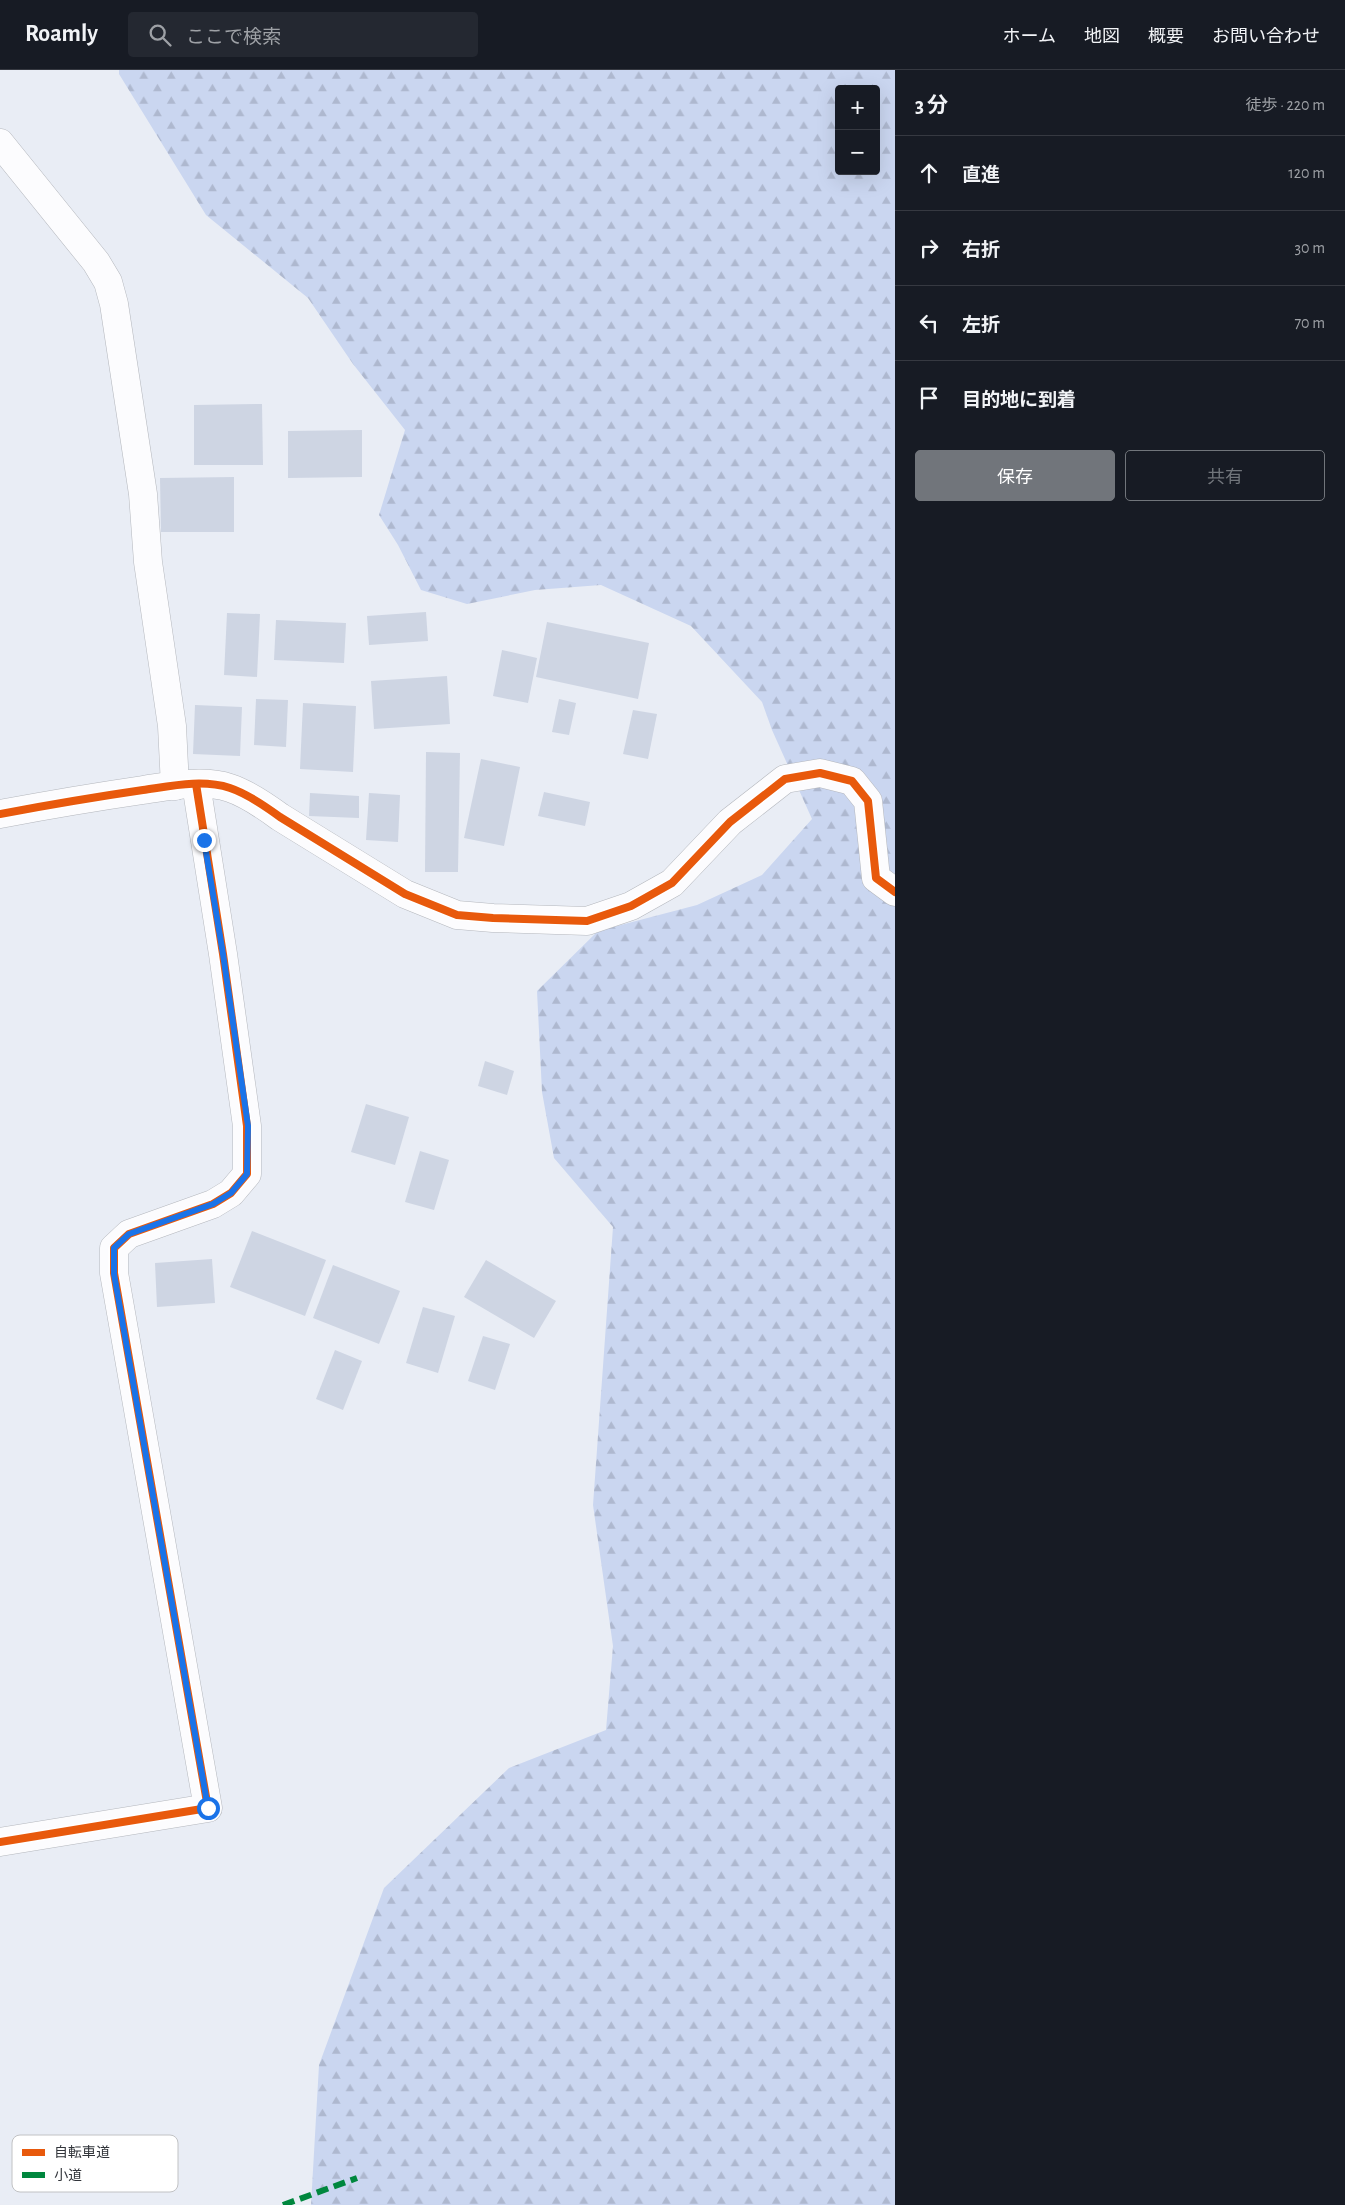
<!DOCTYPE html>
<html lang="ja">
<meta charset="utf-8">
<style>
:root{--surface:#171b24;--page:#242831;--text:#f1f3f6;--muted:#9ea1a6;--line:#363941;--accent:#71757b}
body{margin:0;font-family:"Alegreya Sans","Noto Sans JP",sans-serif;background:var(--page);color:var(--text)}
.controls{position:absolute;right:15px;top:15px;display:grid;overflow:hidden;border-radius:5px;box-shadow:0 5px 20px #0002}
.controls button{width:45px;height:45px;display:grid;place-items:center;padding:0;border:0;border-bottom:1px solid var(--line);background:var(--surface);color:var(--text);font:25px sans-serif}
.stop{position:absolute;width:15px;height:15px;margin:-11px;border:4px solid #1a73e8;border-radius:50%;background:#fff}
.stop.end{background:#1a73e8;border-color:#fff;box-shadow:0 1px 5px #0008}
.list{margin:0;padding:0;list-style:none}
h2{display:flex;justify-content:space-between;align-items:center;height:65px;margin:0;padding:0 20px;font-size:21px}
h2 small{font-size:16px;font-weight:400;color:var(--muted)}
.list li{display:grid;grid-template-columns:32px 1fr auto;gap:15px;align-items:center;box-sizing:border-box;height:75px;padding:0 20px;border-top:1px solid var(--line)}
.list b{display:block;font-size:19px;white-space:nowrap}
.list em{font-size:16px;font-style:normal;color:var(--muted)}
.actions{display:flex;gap:10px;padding:15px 20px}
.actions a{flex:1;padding:11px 0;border:1px solid var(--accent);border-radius:5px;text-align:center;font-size:18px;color:var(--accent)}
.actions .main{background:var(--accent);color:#fff}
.icon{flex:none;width:28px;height:28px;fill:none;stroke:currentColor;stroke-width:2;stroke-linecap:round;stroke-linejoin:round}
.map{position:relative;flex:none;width:895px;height:2135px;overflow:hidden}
header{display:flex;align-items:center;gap:30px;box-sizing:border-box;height:70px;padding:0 25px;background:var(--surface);border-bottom:1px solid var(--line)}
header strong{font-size:24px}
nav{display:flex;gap:28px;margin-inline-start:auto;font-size:18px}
.search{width:350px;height:45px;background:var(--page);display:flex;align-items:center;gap:12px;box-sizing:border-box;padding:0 18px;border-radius:5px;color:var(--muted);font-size:19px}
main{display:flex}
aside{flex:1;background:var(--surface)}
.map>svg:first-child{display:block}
.forest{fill:url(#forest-firs);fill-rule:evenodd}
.building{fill:#ced5e3}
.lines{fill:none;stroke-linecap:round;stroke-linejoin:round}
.street-casing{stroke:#b4b7bd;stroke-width:29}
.street{stroke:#fcfcfe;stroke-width:28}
.quiet{stroke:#00873e;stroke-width:6;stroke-dasharray:12 6;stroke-linecap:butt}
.cycleway-casing{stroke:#fff;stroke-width:11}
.cycleway{stroke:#e8590c;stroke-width:8}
.route{stroke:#1a73e8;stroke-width:6}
.key{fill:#fff;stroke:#c1c2c4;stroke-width:1}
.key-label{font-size:14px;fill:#31343a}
</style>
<header>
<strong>Roamly</strong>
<div class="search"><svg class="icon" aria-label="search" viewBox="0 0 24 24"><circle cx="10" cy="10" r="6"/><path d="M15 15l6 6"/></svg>ここで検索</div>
<nav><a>ホーム</a><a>地図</a><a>概要</a><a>お問い合わせ</a></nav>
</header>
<main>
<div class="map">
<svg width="895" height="2135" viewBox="0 0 895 2135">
<defs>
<pattern id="forest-firs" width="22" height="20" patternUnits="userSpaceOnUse" patternTransform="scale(1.25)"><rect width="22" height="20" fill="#cad6f0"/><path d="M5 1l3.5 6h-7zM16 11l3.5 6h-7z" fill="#aeb8cf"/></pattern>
</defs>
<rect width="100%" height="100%" fill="#e9edf5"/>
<path class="forest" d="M119,0H895V2135H311L319,1995L384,1818L509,1698L606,1660L613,1576L593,1435L613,1157L554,1088L542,1022L537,921L598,861L697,835L762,805L812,749L772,660L762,632L691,556L601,515L535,520L467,534L421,520L398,475L379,445L405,360L353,294L308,228L206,145L119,4ZM839,19H876V101H839Z"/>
<g class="building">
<polygon points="262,334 263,395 194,395 194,335"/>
<polygon points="362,360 362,407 288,408 288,361"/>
<polygon points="234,407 234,462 161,462 160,408"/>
<polygon points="426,542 428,571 369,575 367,546"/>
<polygon points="227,543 260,544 257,607 224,605"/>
<polygon points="276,550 346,553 344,593 274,590"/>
<polygon points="547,552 649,573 638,629 536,607"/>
<polygon points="502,580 537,588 528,633 493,626"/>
<polygon points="447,606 450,654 374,659 371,611"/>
<polygon points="256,629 288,630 286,677 254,675"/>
<polygon points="559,629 576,633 569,665 552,662"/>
<polygon points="303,633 356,636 353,702 300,699"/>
<polygon points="195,635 242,637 240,686 193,684"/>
<polygon points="633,640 657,644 648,689 623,684"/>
<polygon points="426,682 460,683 458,802 425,802"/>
<polygon points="481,689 520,697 504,776 464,768"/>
<polygon points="544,722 590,732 585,756 538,746"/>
<polygon points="310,723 359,726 359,748 309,746"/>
<polygon points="369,723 400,725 398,772 366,770"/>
<polygon points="485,991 514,1001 507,1025 478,1016"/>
<polygon points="366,1034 409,1047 395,1095 351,1082"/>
<polygon points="420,1081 449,1090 434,1140 405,1132"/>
<polygon points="252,1161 326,1190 305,1246 230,1217"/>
<polygon points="212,1189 215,1233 157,1237 155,1193"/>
<polygon points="486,1190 556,1231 534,1268 464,1227"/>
<polygon points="333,1195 400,1221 379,1274 313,1248"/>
<polygon points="423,1237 455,1246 438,1303 406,1293"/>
<polygon points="483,1266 510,1274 495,1320 468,1311"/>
<polygon points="335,1280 362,1291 343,1340 316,1329"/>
</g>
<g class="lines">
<g class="street-casing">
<g id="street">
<polyline points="0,73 96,192 108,212 114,234 143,424 148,492 172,656 175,716"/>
<path d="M0,744C48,735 95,727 143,720C171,716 202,709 230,718C248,724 265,736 280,747L405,824L457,845L493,848L587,851L631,836L672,813L730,752L785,709L820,703L852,711L868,731L876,808L895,822"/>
<polyline points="0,1772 208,1738 114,1203 114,1178 129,1164 213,1134 231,1123 247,1104 247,1056 223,884 196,714"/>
</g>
</g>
<use href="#street" class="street"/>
<polyline class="quiet" points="283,2135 357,2108"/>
<g class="cycleway-casing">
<g id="cycleway">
<path d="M0,744C48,735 95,727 143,720C171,716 202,709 230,718C248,724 265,736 280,747L405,824L457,845L493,848L587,851L631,836L672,813L730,752L785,709L820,703L852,711L868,731L876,808L895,822"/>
<polyline points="0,1772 208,1738 114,1203 114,1178 129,1164 213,1134 231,1123 247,1104 247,1056 223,884 196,714"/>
</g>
</g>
<use href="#cycleway" class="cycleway"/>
</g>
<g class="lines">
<polyline class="route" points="204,770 223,884 248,1056 247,1104 231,1123 213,1134 129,1164 114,1178 114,1204 208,1738"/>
</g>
<rect x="12" y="2065" width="166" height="57" rx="8" class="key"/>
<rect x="22" y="2079" width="23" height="7" fill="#e8590c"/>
<rect x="22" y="2102" width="23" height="6" fill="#00873e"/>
<g class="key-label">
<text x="54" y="2087">自転車道</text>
<text x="54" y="2110">小道</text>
</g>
</svg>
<div class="controls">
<button>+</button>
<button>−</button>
</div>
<div class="stop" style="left:208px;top:1738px"></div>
<div class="stop end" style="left:204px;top:770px"></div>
</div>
<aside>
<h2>3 分<small>徒歩 · 220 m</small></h2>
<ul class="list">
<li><svg class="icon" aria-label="ahead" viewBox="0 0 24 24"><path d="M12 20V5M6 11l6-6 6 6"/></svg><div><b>直進</b></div><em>120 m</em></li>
<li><svg class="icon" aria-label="right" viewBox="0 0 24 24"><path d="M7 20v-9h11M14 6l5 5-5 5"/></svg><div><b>右折</b></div><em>30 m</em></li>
<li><svg class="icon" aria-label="left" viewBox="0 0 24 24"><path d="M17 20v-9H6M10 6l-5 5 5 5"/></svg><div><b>左折</b></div><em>70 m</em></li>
<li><svg class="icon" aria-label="arrive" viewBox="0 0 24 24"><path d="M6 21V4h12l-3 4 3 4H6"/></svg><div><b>目的地に到着</b></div></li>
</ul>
<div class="actions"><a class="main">保存</a><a>共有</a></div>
</aside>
</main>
